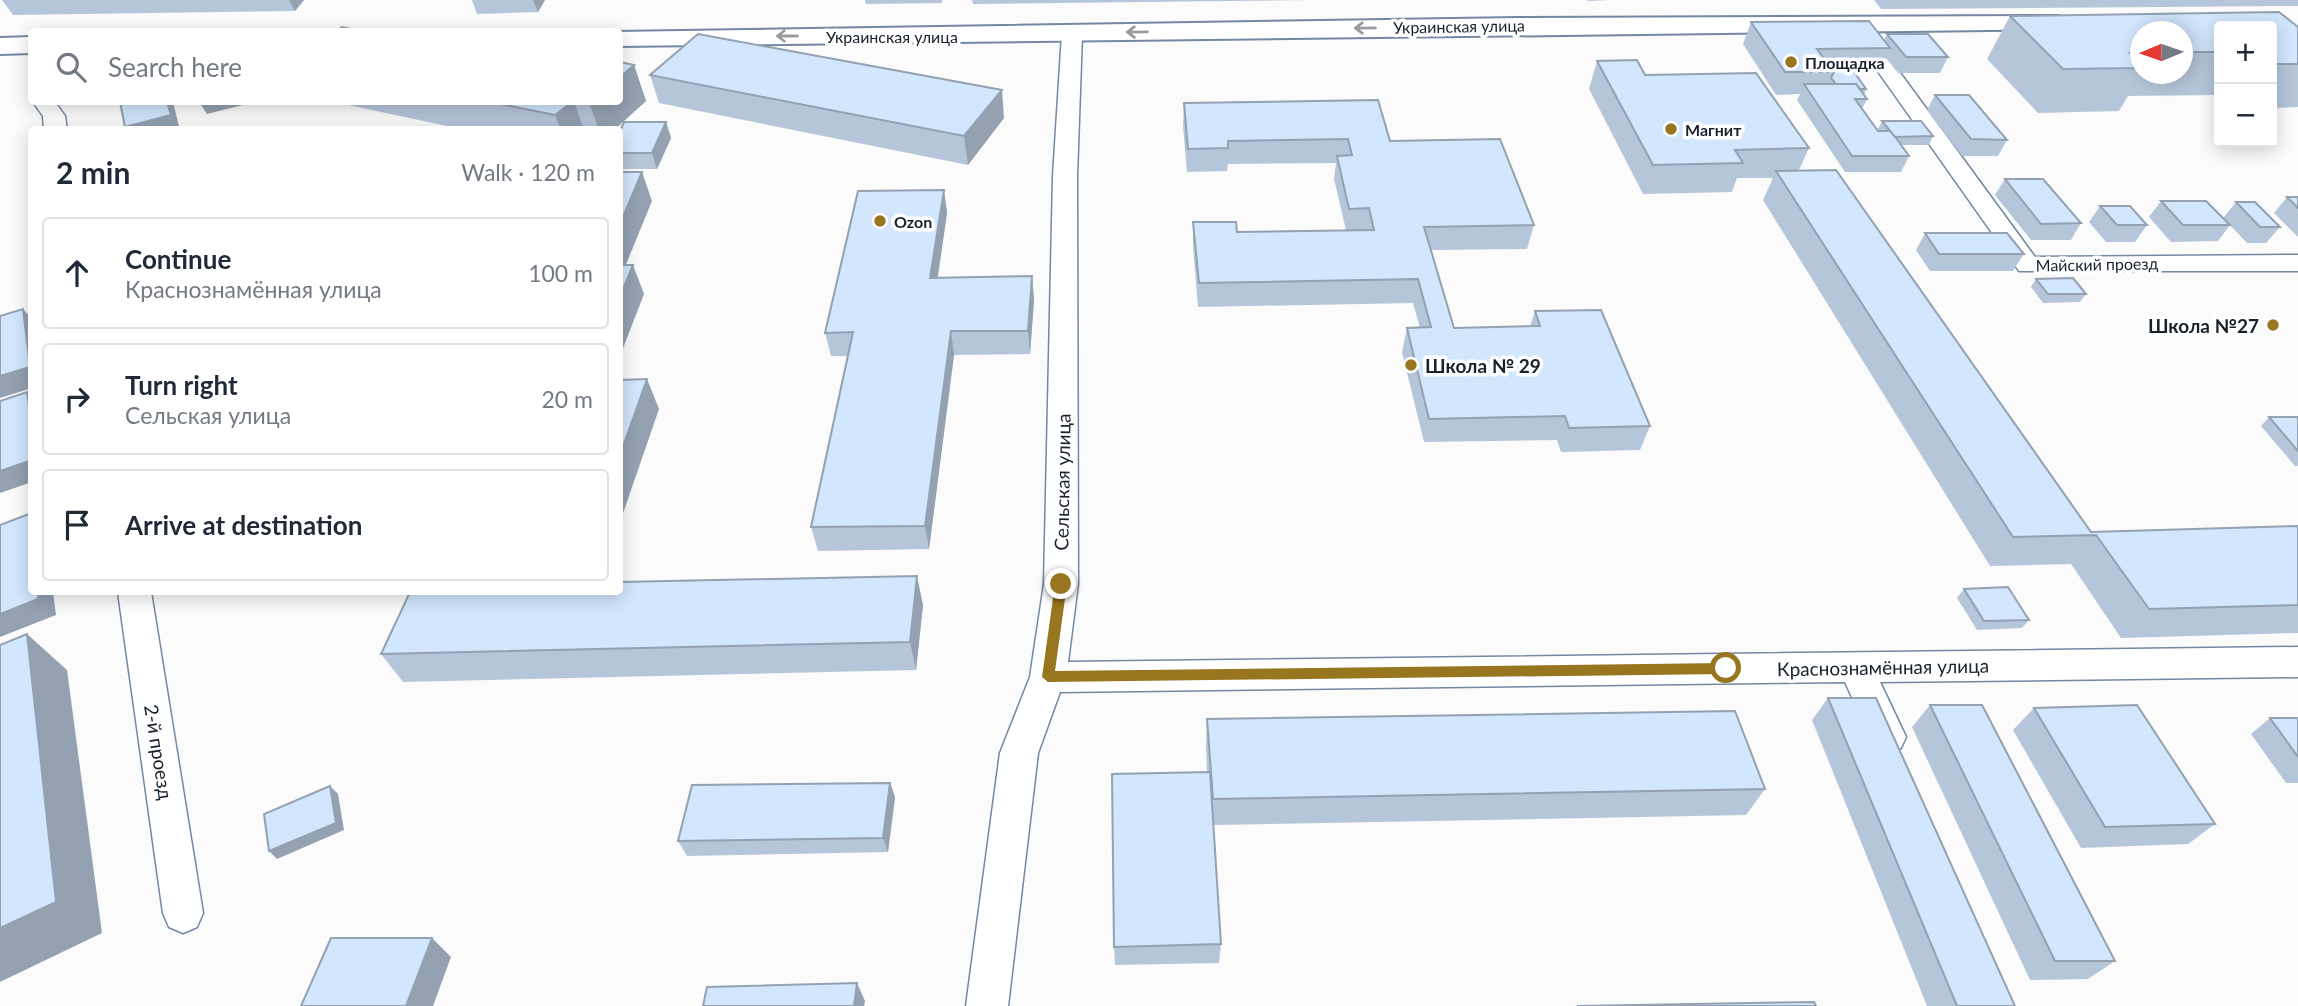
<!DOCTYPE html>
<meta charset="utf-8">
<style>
:root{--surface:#fff;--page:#f6f6f7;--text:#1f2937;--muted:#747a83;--line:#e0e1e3}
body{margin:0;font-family:Lato,sans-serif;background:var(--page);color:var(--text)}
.controls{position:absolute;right:21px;top:21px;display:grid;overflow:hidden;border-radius:7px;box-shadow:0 4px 18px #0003}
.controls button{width:63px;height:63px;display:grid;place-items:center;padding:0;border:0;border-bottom:2px solid var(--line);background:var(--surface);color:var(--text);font:35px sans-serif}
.compass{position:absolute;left:2130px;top:21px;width:63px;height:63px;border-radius:50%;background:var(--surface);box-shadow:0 4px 18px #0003;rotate:268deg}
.stop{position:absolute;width:21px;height:21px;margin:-16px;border:5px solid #98761f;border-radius:50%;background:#fff}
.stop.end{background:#98761f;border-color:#fff;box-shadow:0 2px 7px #0008}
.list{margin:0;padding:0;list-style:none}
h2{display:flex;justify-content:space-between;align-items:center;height:91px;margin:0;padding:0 28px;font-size:30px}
h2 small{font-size:23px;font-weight:400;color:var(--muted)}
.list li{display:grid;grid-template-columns:46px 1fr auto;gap:21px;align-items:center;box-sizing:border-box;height:112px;margin:0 14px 14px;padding:0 14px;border:2px solid var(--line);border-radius:7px}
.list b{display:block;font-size:26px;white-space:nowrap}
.list p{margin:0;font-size:23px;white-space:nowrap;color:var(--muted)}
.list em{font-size:23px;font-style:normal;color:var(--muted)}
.icon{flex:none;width:38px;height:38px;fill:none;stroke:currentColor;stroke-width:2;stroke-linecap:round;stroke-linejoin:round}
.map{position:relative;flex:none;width:2298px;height:1006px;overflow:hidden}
.search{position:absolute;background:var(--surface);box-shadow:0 4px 18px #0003;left:28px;top:28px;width:595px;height:77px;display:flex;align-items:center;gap:18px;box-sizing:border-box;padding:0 24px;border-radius:7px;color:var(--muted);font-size:26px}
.panel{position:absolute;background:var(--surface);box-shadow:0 4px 18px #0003;left:28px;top:126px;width:595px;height:469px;border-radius:7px}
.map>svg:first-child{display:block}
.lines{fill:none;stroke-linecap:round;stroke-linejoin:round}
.street-casing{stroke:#7288a3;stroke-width:3}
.secondary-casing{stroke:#7288a3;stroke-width:4}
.street{fill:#fff;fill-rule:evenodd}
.secondary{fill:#fff;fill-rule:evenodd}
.wall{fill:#b5c6da;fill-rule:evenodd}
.shaded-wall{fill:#93a1b1}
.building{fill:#d2e6fd;stroke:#93a1b1;stroke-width:2}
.oneway{stroke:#979ba0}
.route{fill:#98761f}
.poi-dot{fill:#98761f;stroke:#fff;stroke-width:2.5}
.labels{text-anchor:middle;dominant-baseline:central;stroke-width:7;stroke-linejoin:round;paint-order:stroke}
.far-street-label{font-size:16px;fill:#18212c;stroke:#fff}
.far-poi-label{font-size:16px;font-weight:bold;fill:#18212c;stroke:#fff;text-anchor:start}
.poi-label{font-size:19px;font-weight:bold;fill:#18212c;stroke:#fff;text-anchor:end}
.street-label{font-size:19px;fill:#18212c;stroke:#fff}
</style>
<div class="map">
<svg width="2298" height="1006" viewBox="0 0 2298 1006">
<rect width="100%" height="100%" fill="#fbfbfb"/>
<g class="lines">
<g class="street-casing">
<g id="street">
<polygon points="1858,23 1865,25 2035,257 2298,255 2298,271 2019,271 1848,29"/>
<polygon points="1072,28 1082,34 1077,176 1078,584 1068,662 2298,647 2298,677 1880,682 1906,737 1901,748 1888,753 1875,748 1845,682 1060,692 1038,753 1008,1006 966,1006 1000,753 1030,677 1044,584 1053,176 1062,34"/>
<polygon points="33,102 55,102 65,116 67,130 44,130 43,116"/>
<polygon points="118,592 151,592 203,913 197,927 183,933 169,927 163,913"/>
</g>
</g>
<g class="secondary-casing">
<g id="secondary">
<polygon points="2058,16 2067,19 2071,24 2067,29 620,46 620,32 615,32 1518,18"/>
<polygon points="32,37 32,53 0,54 0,38"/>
</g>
</g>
<use href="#street" class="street"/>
<use href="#secondary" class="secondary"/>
</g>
<g class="wall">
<polygon points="2,0 304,0 295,11 13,15"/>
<polygon points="472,0 545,0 538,12 477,14"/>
<polygon points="865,0 942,0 942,3 866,4"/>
<polygon points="972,0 1314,0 973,4"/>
<polygon points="1587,0 1609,0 1588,1"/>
<polygon points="1874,0 2298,0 2298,6 1881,9"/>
<path d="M2279,12L2298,27V107L2272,108V26H2219V95L2128,96L2119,111L2038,113L1987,59L2010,16ZM2140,32H2182V74H2140Z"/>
<polygon points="1751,22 1884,40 1887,34 1948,57 1940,73 1898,73 1886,58 1880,70 1853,71 1866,89 1864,95 1867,99 1862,109 1878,131 1879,131 1878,129 1882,121 1933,136 1929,145 1901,145 1909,156 1901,172 1845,172 1797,100 1800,94 1776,95 1743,44"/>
<polygon points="1597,61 1645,75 1809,148 1799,170 2091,532 2298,526 2298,633 2121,638 2071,564 1990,566 1763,200 1773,178 1737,178 1732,192 1643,194 1589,89"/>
<polygon points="634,65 646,101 614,130 466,130 334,102 620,102"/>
<polygon points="650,75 1004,118 968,165 659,103"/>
<polygon points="1935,95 2007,140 1998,156 1962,156 1927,110"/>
<polygon points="1184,103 1390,141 1534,225 1527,249 1431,250 1454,328 1530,326 1535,311 1650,426 1640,450 1561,452 1557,440 1424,442 1402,352 1407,328 1420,328 1413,303 1198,307 1193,246 1193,222 1237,232 1346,230 1334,179 1336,163 1228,164 1227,171 1187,172 1183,126"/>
<polygon points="666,122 671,138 657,169 620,169 620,153"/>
<polygon points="2005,179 2081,223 2071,240 2031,240 1995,195"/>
<polygon points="944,190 947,213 938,277 1032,276 1034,300 1030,354 954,355 929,549 818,551 811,527 848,356 831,356 825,333"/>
<polygon points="2287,197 2298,197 2298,237 2274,213"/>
<polygon points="2161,201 2223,218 2236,202 2280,227 2266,243 2247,243 2230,225 2218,241 2171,242 2149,217"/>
<polygon points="2100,206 2147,225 2135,242 2106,242 2089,222"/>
<polygon points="1925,233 2024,254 2013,271 1930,271 1916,250"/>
<polygon points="2036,279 2086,294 2080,302 2043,303 2031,287"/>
<polygon points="2269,417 2298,417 2298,466 2295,466 2261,426"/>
<polygon points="1964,589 2029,620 2022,628 1977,630 1957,598"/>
<polygon points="923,605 916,670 403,682 381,654"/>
<polygon points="1828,698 2015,1006 1927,1006 1812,720"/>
<polygon points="1930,705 2115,961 2088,979 2030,980 1912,727"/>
<polygon points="2034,708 2215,824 2188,844 2081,848 2013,730"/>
<polygon points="2270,718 2298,718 2298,783 2286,783 2251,734"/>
<polygon points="1207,719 1765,789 1746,815 1213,825 1221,944 1219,963 1115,965 1114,947 1207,772 1206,747"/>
<polygon points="890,783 895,797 888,852 687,856 678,841"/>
</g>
<g class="shaded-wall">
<polygon points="289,0 304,0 295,11"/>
<polygon points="533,0 545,0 538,12"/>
<polygon points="634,65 646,101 614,130 599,130 589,103 591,102 620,102 620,77"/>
<polygon points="1002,90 1004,118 968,165 964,136"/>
<polygon points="167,102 173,102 180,130 127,130 125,127"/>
<polygon points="199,102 255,102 207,114"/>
<polygon points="572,102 574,102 584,130 561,130 555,115"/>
<polygon points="666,122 671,138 657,169 652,153"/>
<polygon points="642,172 652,201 620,279 620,224"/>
<polygon points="944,190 947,213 934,301 930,278"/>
<polygon points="633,265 644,294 620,356 620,297"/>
<polygon points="1032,276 1034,300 1030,354 1028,331"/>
<polygon points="23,309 32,319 32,388 0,398 0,376"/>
<polygon points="951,331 954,355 929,549 925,526"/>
<polygon points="647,379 659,409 620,522 620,455"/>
<polygon points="27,392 32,397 32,427"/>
<polygon points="32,460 32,482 0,493 0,471"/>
<polygon points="29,514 32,517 32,538"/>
<polygon points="917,576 923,605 916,670 910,642"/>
<polygon points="38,592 53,592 56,615 0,637 0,614"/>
<polygon points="27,634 67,670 102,933 0,982 0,928"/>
<polygon points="890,783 895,797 888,852 883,838"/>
<polygon points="330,786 338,794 344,830 277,859 269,851"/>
<polygon points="432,938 451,957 433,1006 406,1006"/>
<polygon points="857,983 865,1001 864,1006 854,1006"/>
</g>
<g class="building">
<polygon points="2279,12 2298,27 2298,64 2272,64 2272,26 2219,26 2219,52 2182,52 2182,32 2140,32 2140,53 2130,53 2140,62 2140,68 2063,69 2010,16"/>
<polygon points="1869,21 1890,48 1817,49 1834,72 1785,72 1751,22"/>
<polygon points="342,27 365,32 335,32"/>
<polygon points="698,34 1002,90 964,136 650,75"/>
<polygon points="1887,34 1928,34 1948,57 1906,57"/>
<polygon points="1637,60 1645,75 1756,73 1809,148 1735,150 1743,163 1653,165 1597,61"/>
<polygon points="620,62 634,65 620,77"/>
<polygon points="1850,66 1866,89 1860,89 1856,84 1836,84 1831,78 1834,72 1830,67"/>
<polygon points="1804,84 1856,84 1867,99 1855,99 1878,131 1891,131 1909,156 1852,156"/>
<polygon points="1935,95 1969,95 2007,140 1971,139"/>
<polygon points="1378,100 1390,141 1500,139 1534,225 1424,227 1454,328 1540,326 1535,311 1601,310 1650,426 1569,428 1565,416 1429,419 1407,328 1431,327 1418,279 1199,283 1193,222 1236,222 1237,232 1374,230 1369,208 1349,209 1337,156 1352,155 1348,139 1228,141 1228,148 1188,149 1184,103"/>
<polygon points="120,102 167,102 171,115 125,127"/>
<polygon points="490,102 572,102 555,115"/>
<polygon points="1882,121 1921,121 1933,136 1895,137"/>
<polygon points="624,122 666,122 652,153 620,153 620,131"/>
<polygon points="1836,170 2091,532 2298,526 2298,605 2149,609 2096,535 2013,537 1776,171"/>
<polygon points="620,172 642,172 620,224"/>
<polygon points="2005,179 2043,179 2081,223 2041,224"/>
<polygon points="944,190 930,278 1032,276 1028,331 951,331 925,526 811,527 853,332 825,333 858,191"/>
<polygon points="2287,197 2298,197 2298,208"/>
<polygon points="2161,201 2206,201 2230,225 2183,225"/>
<polygon points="2236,202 2255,202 2280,227 2260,227"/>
<polygon points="2100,206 2130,206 2147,225 2117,225"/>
<polygon points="1925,233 2007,233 2024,254 1939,254"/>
<polygon points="620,265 633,265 620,297"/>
<polygon points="2073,278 2086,294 2048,294 2036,279"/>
<polygon points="23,309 30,367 0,376 0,316"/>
<polygon points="647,379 620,455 620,380"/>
<polygon points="27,392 32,427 32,460 0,471 0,401"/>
<polygon points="2269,417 2298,417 2298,451"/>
<polygon points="29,514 32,538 32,592 38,592 38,599 0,614 0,525"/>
<polygon points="917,576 910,642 381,654 410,592 620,592 620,582"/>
<polygon points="2008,587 2029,620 1984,621 1964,589"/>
<polygon points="27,634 56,902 0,928 0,645"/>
<polygon points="1828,698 1876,698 2015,1006 1957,1006"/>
<polygon points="1930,705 1982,705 2115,961 2055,961"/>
<polygon points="2137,705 2215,824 2105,827 2034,708"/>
<polygon points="1735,711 1765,789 1213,799 1207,719"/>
<polygon points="2270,718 2298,718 2298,757"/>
<polygon points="1210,772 1221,944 1114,947 1112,774"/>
<polygon points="890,783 883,838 678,841 692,785"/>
<polygon points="330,786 336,823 269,851 264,814"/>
<polygon points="331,938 432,938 406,1006 301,1006"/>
<polygon points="857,983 854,1006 703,1006 707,987"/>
<polygon points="1814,1002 1816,1006 1577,1006"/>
</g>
<defs><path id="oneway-shaft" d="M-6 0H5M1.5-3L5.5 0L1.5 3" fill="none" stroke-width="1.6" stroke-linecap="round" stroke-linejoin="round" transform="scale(1.75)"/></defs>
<g class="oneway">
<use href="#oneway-shaft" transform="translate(1365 28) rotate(179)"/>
<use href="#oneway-shaft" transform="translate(1137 32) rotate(179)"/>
<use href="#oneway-shaft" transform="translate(787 36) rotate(180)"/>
</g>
<polygon class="route" points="1061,579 1067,584 1055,671 1726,663 1732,668 1726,674 1048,682 1042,677 1055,584"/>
<g class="poi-dot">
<circle cx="1791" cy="62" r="7"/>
<circle cx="1671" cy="129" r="7"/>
<circle cx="880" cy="221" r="7"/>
<circle cx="2273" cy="325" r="7"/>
<circle cx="1411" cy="365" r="7"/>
</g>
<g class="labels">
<g class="far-street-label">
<text transform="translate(1459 26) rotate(-1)">Украинская улица</text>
<text x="892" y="36">Украинская улица</text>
<text transform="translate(2097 264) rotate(-1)">Майский проезд</text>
</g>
<g class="far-poi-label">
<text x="1805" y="62">Площадка</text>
<text x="1685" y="129">Магнит</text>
<text x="894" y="221">Ozon</text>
</g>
<g class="poi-label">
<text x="2259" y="325">Школа №27</text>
<text x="1425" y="365" text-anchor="start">Школа № 29</text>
</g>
<g class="street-label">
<text transform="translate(1062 482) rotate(-89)">Сельская улица</text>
<text transform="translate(1883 667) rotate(-1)">Краснознамённая улица</text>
<text transform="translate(159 752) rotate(81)">2-й проезд</text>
</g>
</g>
</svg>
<div class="controls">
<button>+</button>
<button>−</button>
</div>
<svg class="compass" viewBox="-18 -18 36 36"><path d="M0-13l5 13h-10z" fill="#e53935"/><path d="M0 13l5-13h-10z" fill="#747a83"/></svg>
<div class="stop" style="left:1726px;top:668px"></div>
<div class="stop end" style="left:1061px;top:584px"></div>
<div class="search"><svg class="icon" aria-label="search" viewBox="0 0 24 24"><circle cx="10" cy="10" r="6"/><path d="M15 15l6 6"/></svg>Search here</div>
<section class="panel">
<h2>2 min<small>Walk · 120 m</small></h2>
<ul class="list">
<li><svg class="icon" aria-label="ahead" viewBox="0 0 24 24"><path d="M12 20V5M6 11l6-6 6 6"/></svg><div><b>Continue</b><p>Краснознамённая улица</p></div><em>100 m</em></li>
<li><svg class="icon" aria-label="right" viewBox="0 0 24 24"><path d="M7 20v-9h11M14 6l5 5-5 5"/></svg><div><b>Turn right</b><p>Сельская улица</p></div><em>20 m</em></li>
<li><svg class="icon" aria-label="arrive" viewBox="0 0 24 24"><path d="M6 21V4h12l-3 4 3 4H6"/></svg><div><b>Arrive at destination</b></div></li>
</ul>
</section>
</div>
